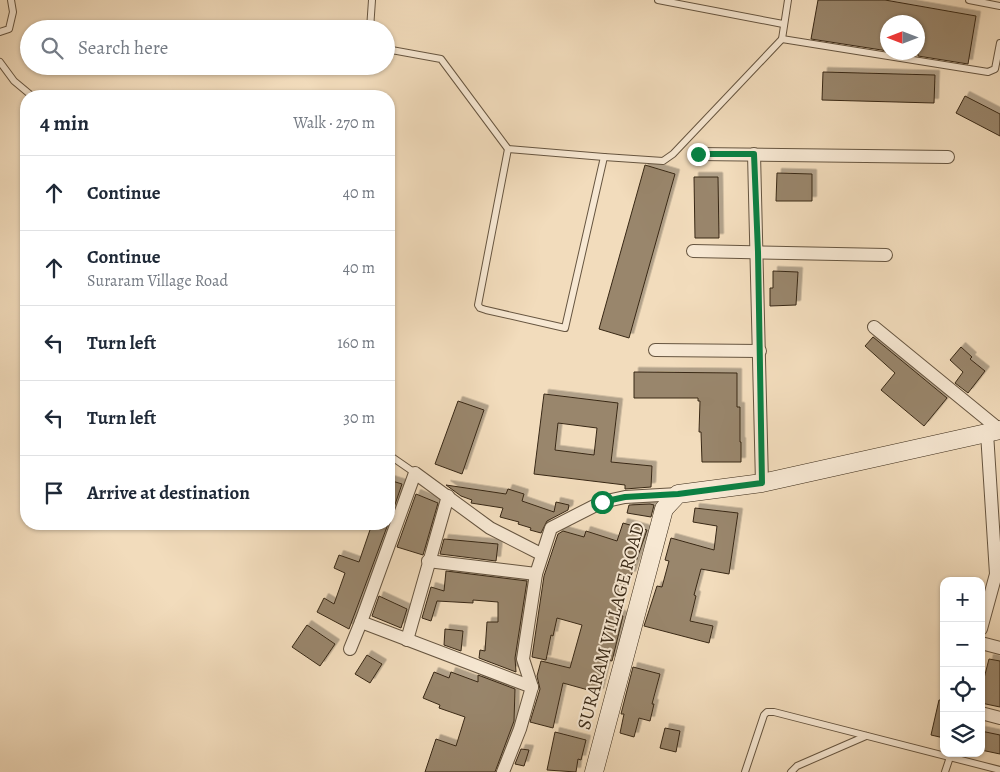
<!DOCTYPE html>
<meta charset="utf-8">
<style>
:root{--surface:#fff;--page:#f2f2f3;--text:#1f2937;--muted:#747a83;--line:#e0e1e3}
body{margin:0;font-family:Alegreya,serif;background:var(--page);color:var(--text)}
.controls{position:absolute;right:15px;bottom:15px;display:grid;overflow:hidden;border-radius:10px;box-shadow:0 1px 4px #0004}
.controls button{width:45px;height:45px;display:grid;place-items:center;padding:0;border:0;border-bottom:1px solid var(--line);background:var(--surface);color:var(--text);font:25px sans-serif}
.compass{position:absolute;left:880px;top:15px;width:45px;height:45px;border-radius:50%;background:var(--surface);box-shadow:0 1px 4px #0004;rotate:270deg}
.stop{position:absolute;width:15px;height:15px;margin:-11px;border:4px solid #0b8043;border-radius:50%;background:#fff}
.stop.end{background:#0b8043;border-color:#fff;box-shadow:0 1px 5px #0008}
.list{margin:0;padding:0;list-style:none}
h2{display:flex;justify-content:space-between;align-items:center;height:65px;margin:0;padding:0 20px;font-size:21px}
h2 small{font-size:16px;font-weight:400;color:var(--muted)}
.list li{display:grid;grid-template-columns:32px 1fr auto;gap:15px;align-items:center;box-sizing:border-box;height:75px;padding:0 20px;border-top:1px solid var(--line)}
.list b{display:block;font-size:19px;white-space:nowrap}
.list p{margin:0;font-size:16px;white-space:nowrap;color:var(--muted)}
.list em{font-size:16px;font-style:normal;color:var(--muted)}
.icon{flex:none;width:28px;height:28px;fill:none;stroke:currentColor;stroke-width:2;stroke-linecap:round;stroke-linejoin:round}
.map{position:relative;flex:none;width:1000px;height:772px;overflow:hidden}
.search{position:absolute;background:var(--surface);box-shadow:0 1px 4px #0004;left:20px;top:20px;width:375px;height:55px;display:flex;align-items:center;gap:12px;box-sizing:border-box;padding:0 18px;border-radius:28px;color:var(--muted);font-size:19px}
.panel{position:absolute;background:var(--surface);box-shadow:0 1px 4px #0004;left:20px;top:90px;width:375px;height:440px;border-radius:20px}
.map>svg:first-child{display:block}
.building{fill:#99866c;stroke:#382816;fill-rule:evenodd;filter:url(#shadow)}
.lines{fill:none;stroke-linecap:round;stroke-linejoin:round}
.service-casing{stroke:#665540;stroke-width:8}
.minor-casing{stroke:#665540;stroke-width:14}
.secondary-casing{stroke:#382816;stroke-width:19}
.service{stroke:#f7e8d3;stroke-width:6}
.minor{stroke:#f7e8d3;stroke-width:12}
.secondary{stroke:#f7e8d3;stroke-width:18}
.route{stroke:#0b8043;stroke-width:6}
.labels{text-anchor:middle;dominant-baseline:central;stroke-width:4;stroke-linejoin:round;paint-order:stroke}
.street-label{font-size:19px;fill:#382816;stroke:#f7e8d3}
</style>
<div class="map">
<svg width="1000" height="772" viewBox="0 0 1000 772">
<defs>
<filter id="shadow"><feDropShadow dx="4.5" dy="-4.5" stdDeviation="0" flood-color="#0004"/></filter>
</defs>
<rect width="100%" height="100%" fill="#f2dcbc"/>
<filter id="stains"><feTurbulence type="fractalNoise" baseFrequency=".004" numOctaves="4"/><feColorMatrix values="0 0 0 0 .2 0 0 0 0 .09 0 0 0 0 .02 0 0 0 .5 -.17"/></filter>
<radialGradient id="worn" r=".72"><stop offset=".6" stop-color="#630" stop-opacity="0"/><stop offset="1" stop-color="#630" stop-opacity=".3"/></radialGradient>
<g class="building">
<polygon points="818,0 885,0 976,16 968,64 918,56 918,22 888,22 888,51 811,39"/>
<polygon points="823,72 935,75 934,103 822,100"/>
<polygon points="965,96 1000,114 1000,136 956,113"/>
<polygon points="645,165 675,174 629,338 599,329"/>
<polygon points="777,173 812,174 812,201 776,201"/>
<polygon points="694,177 718,177 719,238 695,238"/>
<polygon points="773,271 798,272 796,305 770,306 770,288 773,288"/>
<polygon points="873,337 947,398 924,426 881,390 895,373 865,346"/>
<polygon points="961,347 972,357 970,359 985,371 968,393 955,383 963,372 950,360"/>
<polygon points="634,372 737,373 737,407 740,407 740,442 741,442 741,462 702,462 701,432 699,432 700,401 698,401 698,398 634,398"/>
<path d="M544,394L618,403L611,462L652,466L651,487L625,489V485L534,474ZM558,423L597,428L594,455L555,450Z"/>
<polygon points="458,401 484,410 462,474 435,464"/>
<polygon points="389,480 402,484 389,522"/>
<polygon points="446,485 506,494 508,489 524,494 522,501 554,512 556,502 569,505 568,510 547,521 541,533 530,530 531,528 518,524 519,522 500,517 503,508 471,503 472,500 461,496"/>
<polygon points="416,494 438,503 423,555 397,547"/>
<polygon points="650,504 654,505 651,517 627,513 629,505"/>
<polygon points="695,508 738,513 729,574 701,569 694,595 696,596 690,621 713,626 709,643 644,626 657,586 662,587 669,561 665,560 671,538 714,550 717,526 693,522"/>
<polygon points="623,523 647,530 631,576 626,574 617,614 623,616 612,661 607,660 599,693 563,683 553,728 530,722 540,689 537,676 541,661 570,668 582,625 557,618 553,636 551,635 546,660 532,657 544,576 558,534 563,531 584,537 586,531 617,541"/>
<polygon points="372,524 388,524 349,629 317,612 324,598 334,604 345,573 334,568 339,555 359,562"/>
<polygon points="444,539 498,544 496,561 440,554"/>
<polygon points="446,571 527,581 515,658 516,672 479,658 480,650 485,651 487,622 498,622 498,602 473,600 473,603 437,601 431,621 422,618 431,587 444,591"/>
<polygon points="379,596 407,609 401,628 372,616"/>
<polygon points="307,625 335,644 320,666 292,647"/>
<polygon points="445,629 463,631 461,651 444,645"/>
<polygon points="367,655 382,664 370,683 355,674"/>
<polygon points="989,659 1000,661 1000,707 981,703 981,690"/>
<polygon points="633,667 660,674 652,704 654,704 650,721 639,718 634,737 620,733 624,714 621,714"/>
<polygon points="434,672 449,678 451,672 478,682 478,675 515,689 514,721 495,772 425,772 436,739 456,746 465,717 439,708 440,705 423,698"/>
<polygon points="939,700 944,700 944,738 931,735"/>
<polygon points="665,728 680,731 676,752 660,748"/>
<polygon points="981,731 1000,735 1000,754 981,750"/>
<polygon points="555,732 586,740 581,760 578,759 576,772 547,770"/>
<polygon points="521,749 529,750 524,766 515,764"/>
</g>
<g class="lines">
<g class="service-casing">
<g id="service">
<polyline points="658,0 783,24"/>
<polyline points="969,0 1000,6"/>
<polyline points="370,29 372,0"/>
<polyline points="0,32 9,29 13,12 11,0"/>
<polyline points="782,39 988,72 995,69 1000,43"/>
<polyline points="386,49 441,59 508,149 604,157"/>
<polyline points="0,62 14,81 32,96"/>
<polyline points="508,149 478,305 480,308 486,310 565,328 604,157 663,161 673,154 782,39 788,0"/>
<polyline points="389,455 415,473"/>
<polyline points="745,772 764,715 767,712 774,712 1000,770"/>
<polyline points="791,772 797,766 866,736"/>
<polyline points="945,772 950,757"/>
</g>
</g>
<g class="minor-casing">
<g id="minor">
<polyline points="698,154 948,157"/>
<polyline points="754,154 762,483"/>
<polyline points="693,251 886,255"/>
<polyline points="874,327 1000,430"/>
<polyline points="655,350 760,351"/>
<polyline points="428,561 536,574"/>
<polyline points="981,629 996,574 987,433"/>
<polyline points="407,640 448,496"/>
<polyline points="981,643 1000,648"/>
<polyline points="350,649 361,622"/>
<polyline points="532,687 361,622 415,473 490,528 541,554"/>
<polyline points="981,713 1000,718"/>
<polyline points="503,772 520,729 532,687 523,659 536,574 551,528 602,502 625,497 678,494"/>
</g>
</g>
<g class="secondary-casing">
<polyline id="secondary" points="594,772 664,509 678,494 762,483 1000,430"/>
</g>
<use href="#service" class="service"/>
<use href="#minor" class="minor"/>
<use href="#secondary" class="secondary"/>
</g>
<g class="lines">
<polyline class="route" points="602,502 625,497 678,494 762,483 758,252 754,154 698,154"/>
</g>
<g class="labels">
<g class="street-label">
<text transform="translate(611 626) rotate(-75)">SURARAM VILLAGE ROAD</text>
</g>
</g>
<rect width="100%" height="100%" filter="url(#stains)"/>
<rect width="100%" height="100%" fill="url(#worn)"/>
</svg>
<div class="controls">
<button>+</button>
<button>−</button>
<button><svg class="icon" aria-label="locate" viewBox="0 0 24 24"><circle cx="12" cy="12" r="6"/><path d="M12 2v4M12 18v4M2 12h4M18 12h4"/></svg></button>
<button><svg class="icon" aria-label="layers" viewBox="0 0 24 24"><path d="M12 4l9 5-9 5-9-5zM3 14l9 5 9-5"/></svg></button>
</div>
<svg class="compass" viewBox="-18 -18 36 36"><path d="M0-13l5 13h-10z" fill="#e53935"/><path d="M0 13l5-13h-10z" fill="#747a83"/></svg>
<div class="stop" style="left:602px;top:502px"></div>
<div class="stop end" style="left:698px;top:154px"></div>
<div class="search"><svg class="icon" aria-label="search" viewBox="0 0 24 24"><circle cx="10" cy="10" r="6"/><path d="M15 15l6 6"/></svg>Search here</div>
<section class="panel">
<h2>4 min<small>Walk · 270 m</small></h2>
<ul class="list">
<li><svg class="icon" aria-label="ahead" viewBox="0 0 24 24"><path d="M12 20V5M6 11l6-6 6 6"/></svg><div><b>Continue</b></div><em>40 m</em></li>
<li><svg class="icon" aria-label="ahead" viewBox="0 0 24 24"><path d="M12 20V5M6 11l6-6 6 6"/></svg><div><b>Continue</b><p>Suraram Village Road</p></div><em>40 m</em></li>
<li><svg class="icon" aria-label="left" viewBox="0 0 24 24"><path d="M17 20v-9H6M10 6l-5 5 5 5"/></svg><div><b>Turn left</b></div><em>160 m</em></li>
<li><svg class="icon" aria-label="left" viewBox="0 0 24 24"><path d="M17 20v-9H6M10 6l-5 5 5 5"/></svg><div><b>Turn left</b></div><em>30 m</em></li>
<li><svg class="icon" aria-label="arrive" viewBox="0 0 24 24"><path d="M6 21V4h12l-3 4 3 4H6"/></svg><div><b>Arrive at destination</b></div></li>
</ul>
</section>
</div>
